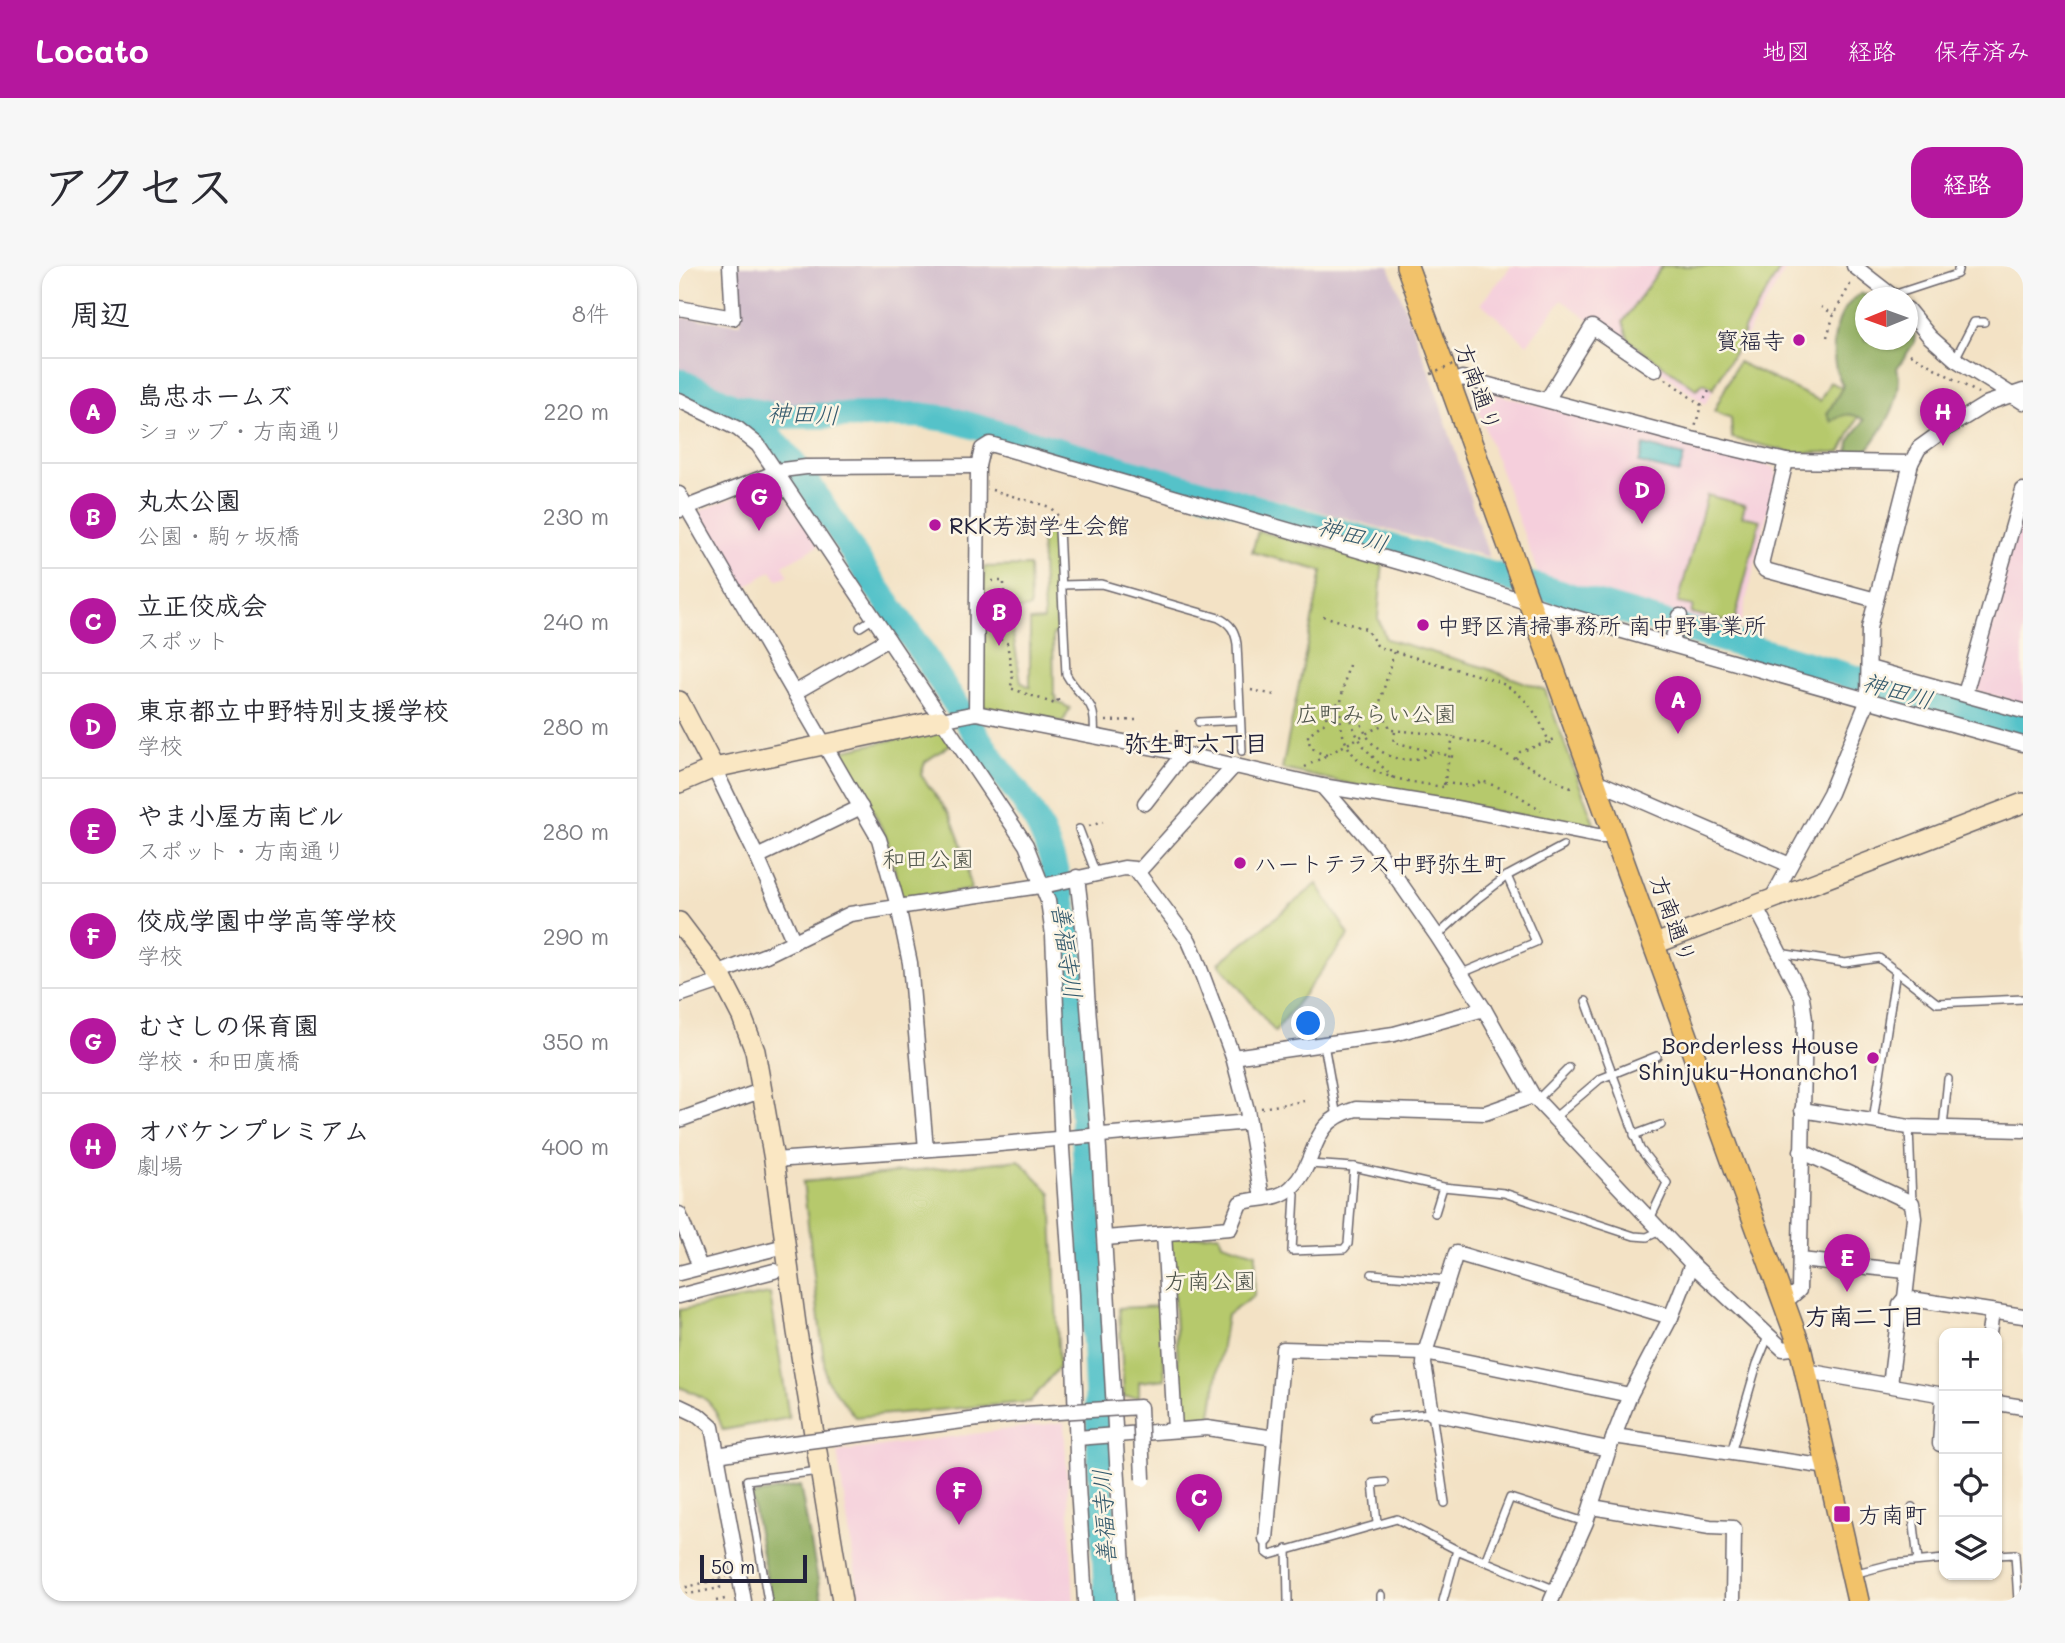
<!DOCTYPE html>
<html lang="ja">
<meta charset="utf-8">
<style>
:root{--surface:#fff;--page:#f7f7f7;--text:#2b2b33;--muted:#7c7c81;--line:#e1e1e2;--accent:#b5179e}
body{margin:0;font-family:Mali,"Klee One",sans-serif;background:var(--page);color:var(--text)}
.controls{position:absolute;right:21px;bottom:21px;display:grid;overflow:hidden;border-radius:14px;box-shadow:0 2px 5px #0004}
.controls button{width:63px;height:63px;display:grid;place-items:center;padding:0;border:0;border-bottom:2px solid var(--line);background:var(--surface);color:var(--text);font:35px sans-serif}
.compass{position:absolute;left:1176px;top:21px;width:63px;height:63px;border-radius:50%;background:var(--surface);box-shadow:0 2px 5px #0004;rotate:269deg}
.scale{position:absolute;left:21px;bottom:18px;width:107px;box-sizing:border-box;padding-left:7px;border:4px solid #22223b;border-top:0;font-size:19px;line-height:24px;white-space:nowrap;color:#22223b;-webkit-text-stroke:5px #fcf5e5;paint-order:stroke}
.you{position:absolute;left:630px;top:758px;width:24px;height:24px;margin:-18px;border:5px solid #fff;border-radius:50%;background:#1a73e8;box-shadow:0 0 0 10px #1a73e833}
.badge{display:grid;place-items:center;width:46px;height:46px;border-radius:50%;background:var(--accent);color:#fff;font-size:23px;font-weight:700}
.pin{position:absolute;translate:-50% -58px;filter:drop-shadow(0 2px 4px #0008)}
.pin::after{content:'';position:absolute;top:37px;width:24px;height:21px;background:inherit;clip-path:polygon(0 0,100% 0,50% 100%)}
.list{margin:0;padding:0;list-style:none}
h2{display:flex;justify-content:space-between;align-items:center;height:91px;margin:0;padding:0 28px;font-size:30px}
h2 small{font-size:23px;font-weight:400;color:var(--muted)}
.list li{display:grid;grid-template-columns:46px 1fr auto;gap:21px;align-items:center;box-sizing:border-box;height:105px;padding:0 28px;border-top:2px solid var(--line)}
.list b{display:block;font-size:26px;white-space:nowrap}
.list p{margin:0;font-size:23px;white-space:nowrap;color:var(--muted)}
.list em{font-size:23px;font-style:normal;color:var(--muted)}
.icon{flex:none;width:38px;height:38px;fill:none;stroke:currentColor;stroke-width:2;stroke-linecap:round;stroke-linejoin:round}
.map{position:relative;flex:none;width:1344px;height:1335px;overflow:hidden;border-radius:21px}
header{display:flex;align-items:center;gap:42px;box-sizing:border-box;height:98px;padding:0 35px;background:var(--accent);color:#fff}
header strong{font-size:33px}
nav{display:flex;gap:38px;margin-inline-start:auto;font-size:24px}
.intro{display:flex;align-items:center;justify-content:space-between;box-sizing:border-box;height:168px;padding:0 42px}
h1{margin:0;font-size:49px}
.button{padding:18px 32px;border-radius:21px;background:var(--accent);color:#fff;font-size:24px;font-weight:700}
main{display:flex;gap:42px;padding:0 42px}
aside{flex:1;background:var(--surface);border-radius:21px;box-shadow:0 2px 5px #0004}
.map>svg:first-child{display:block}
.built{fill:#f5cfdc}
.industrial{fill:#d1bdcc}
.green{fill:#b6c96c;stroke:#6c7654;stroke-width:2}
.forest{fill:#90ad60;stroke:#59684e;stroke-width:2}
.water{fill:#54c2c9;stroke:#3b7282;stroke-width:2}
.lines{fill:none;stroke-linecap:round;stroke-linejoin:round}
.river{stroke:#54c2c9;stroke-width:26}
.lane-casing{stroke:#6b656b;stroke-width:10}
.street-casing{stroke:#6b656b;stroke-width:17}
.secondary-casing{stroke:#6b656b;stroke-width:22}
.primary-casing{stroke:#6b656b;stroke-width:24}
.path{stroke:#6b656b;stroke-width:2.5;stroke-dasharray:2 5;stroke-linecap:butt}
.lane{stroke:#fff;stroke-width:7}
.street{stroke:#fff;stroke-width:14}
.secondary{stroke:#fae7c3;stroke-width:19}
.primary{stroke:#f2c26a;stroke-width:21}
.street-bridge-casing{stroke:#6b656b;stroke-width:17;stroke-linecap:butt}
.path-bridge{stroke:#6b656b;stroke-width:2.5;stroke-dasharray:2 5;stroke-linecap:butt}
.street-bridge{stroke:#fff;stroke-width:14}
.poi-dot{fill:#b5179e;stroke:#fcf5e5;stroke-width:2.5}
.labels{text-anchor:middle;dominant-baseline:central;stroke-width:5;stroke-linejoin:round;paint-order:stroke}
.poi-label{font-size:23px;fill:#22223b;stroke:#fcf5e5;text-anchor:start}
.street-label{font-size:23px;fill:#22223b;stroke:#fcf5e5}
.park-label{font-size:23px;fill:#4e544a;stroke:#fcf5e5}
.water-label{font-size:24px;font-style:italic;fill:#345a6d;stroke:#fcf5e5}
.neighbourhood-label{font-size:24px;font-weight:bold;fill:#22223b;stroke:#fcf5e5}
</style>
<header>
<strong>Locato</strong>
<nav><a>地図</a><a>経路</a><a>保存済み</a></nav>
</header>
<div class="intro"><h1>アクセス</h1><a class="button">経路</a></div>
<main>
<aside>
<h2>周辺<small>8件</small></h2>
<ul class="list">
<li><span class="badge">A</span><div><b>島忠ホームズ</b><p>ショップ · 方南通り</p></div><em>220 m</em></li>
<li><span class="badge">B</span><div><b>丸太公園</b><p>公園 · 駒ヶ坂橋</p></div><em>230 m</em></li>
<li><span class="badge">C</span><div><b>立正佼成会</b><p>スポット</p></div><em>240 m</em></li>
<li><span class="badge">D</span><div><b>東京都立中野特別支援学校</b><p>学校</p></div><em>280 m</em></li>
<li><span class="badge">E</span><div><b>やま小屋方南ビル</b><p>スポット · 方南通り</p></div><em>280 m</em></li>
<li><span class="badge">F</span><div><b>佼成学園中学高等学校</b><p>学校</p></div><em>290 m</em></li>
<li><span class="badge">G</span><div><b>むさしの保育園</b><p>学校 · 和田廣橋</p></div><em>350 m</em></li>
<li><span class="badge">H</span><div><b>オバケンプレミアム</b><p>劇場</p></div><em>400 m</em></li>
</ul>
</aside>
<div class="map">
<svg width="1344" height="1335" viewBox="0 0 1344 1335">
<rect width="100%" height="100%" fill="#fcf5e5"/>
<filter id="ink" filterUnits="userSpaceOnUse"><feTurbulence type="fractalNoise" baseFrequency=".0143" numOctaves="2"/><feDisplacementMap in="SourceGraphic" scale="14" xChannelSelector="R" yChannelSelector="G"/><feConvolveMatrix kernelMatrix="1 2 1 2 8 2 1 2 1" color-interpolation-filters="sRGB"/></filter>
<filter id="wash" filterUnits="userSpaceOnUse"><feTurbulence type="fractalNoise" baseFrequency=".00686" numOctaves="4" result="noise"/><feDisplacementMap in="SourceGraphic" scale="28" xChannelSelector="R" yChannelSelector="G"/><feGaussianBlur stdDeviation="1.57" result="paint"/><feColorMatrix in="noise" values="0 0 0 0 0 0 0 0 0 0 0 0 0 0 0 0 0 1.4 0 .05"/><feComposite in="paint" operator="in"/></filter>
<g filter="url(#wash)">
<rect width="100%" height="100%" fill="#f3e2c5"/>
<g class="built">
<polygon points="831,0 1109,0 1026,138 883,34 848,78 802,37 831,2"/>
<polygon points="797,123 1095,201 1098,207 1060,364 860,310 793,127"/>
<polygon points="89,218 100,220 139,280 104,299 109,309 99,314 92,305 65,322 21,251 23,244"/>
<polygon points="1344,239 1344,438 1301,426 1294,418"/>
<polygon points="385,1156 395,1335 181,1335 158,1186"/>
</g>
<polygon class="industrial" points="58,0 710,0 753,113 810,291 262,143 99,138 45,126 0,104 0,51 62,58"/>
<g class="green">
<polygon points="983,0 1103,0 1065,63 1063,73 1034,123 1025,117 1017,123 950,75 944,56"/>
<polygon points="1059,96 1141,135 1151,116 1188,133 1162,186 1115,187 1053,172 1052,152 1035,145"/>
<polygon points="1028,229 1066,239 1063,250 1081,254 1055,357 1012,347 1014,340 999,337"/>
<polygon points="374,264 378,368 374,368 375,429 378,431 376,435 391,442 384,456 303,440 305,301 350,300 351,342 330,345 342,416 351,421 351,355 365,354 362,265"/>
<polygon points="579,265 704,296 699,352 707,373 804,401 866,424 915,558 915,563 702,525 603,503 643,305 573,286"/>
<polygon points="260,464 272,478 246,496 242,509 272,551 285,586 292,624 228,633 222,630 208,573 191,539 157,486"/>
<polygon points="638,618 670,669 596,766 540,697"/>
<polygon points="340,894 372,927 380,1101 351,1136 176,1151 147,1113 124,916"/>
<polygon points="540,968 543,977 577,987 575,1030 548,1049 531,1155 503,1156 491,972"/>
<path d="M91,1028L110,1152L44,1164C34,1135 28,1131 0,1121V1044Z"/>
<polygon points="481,1040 486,1113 460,1116 460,1131 445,1131 440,1042"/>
</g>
<g class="forest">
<path d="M1183,27L1197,31L1186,32V74H1228L1229,61L1236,69L1235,77L1218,102C1226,133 1204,164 1186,187L1169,189L1170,176L1185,154C1171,146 1165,147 1152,156L1148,148L1164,120C1148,91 1152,45 1183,27Z"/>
<polygon points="121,1220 143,1335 92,1335 72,1229"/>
</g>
<polygon class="water" points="965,179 1005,190 1000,207 960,197"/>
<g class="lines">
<g class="river">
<polyline points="0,115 54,140 95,150 239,149 270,153 755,293 864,322 1344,460"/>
<path d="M62,146C124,191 152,259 196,319C237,375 273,434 312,491C329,516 351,539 363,567C395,640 393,718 400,796C414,976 418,1156 428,1335"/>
</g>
</g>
</g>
<g filter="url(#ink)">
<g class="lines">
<g class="lane-casing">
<g id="lane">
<polyline points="1214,29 1278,8 1280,0"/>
<polyline points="1276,93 1295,56 1305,56"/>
<path d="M380,263L387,408C403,437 418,430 415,470"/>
<path d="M382,319L422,318L540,352C552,358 556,365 558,378L563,485"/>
<polyline points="181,361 195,352"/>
<polyline points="520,456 561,454"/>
<polyline points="400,563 417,608"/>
<polyline points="758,670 798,633 828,610 884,580"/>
<polyline points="1100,687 1166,697 1200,692 1258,737 1344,733"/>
<polyline points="783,707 857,676 828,610"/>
<polyline points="907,735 961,883 988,917 971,953"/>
<polyline points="645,778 658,851"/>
<polyline points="858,834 890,802"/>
<polyline points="875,852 921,813 978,790"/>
<polyline points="1194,855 1217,705"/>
<polyline points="1264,861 1269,813"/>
<polyline points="1230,862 1233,937"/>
<polyline points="955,869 982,859"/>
<polyline points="630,898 675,901 764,921 825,927 955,970 968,971 981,965"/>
<polyline points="613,922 616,928 613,985 665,983 669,978 675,901"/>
<polyline points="756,947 764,921"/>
<polyline points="693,1008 768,1014"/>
<polyline points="694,1152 753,1147 766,1237"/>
<polyline points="1052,1187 1078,1098 1089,1071"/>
<polyline points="1233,1241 1239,1295"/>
<polyline points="698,1257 694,1217 706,1216"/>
<polyline points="587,1273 587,1286 591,1289 718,1253 778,1284 877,1324"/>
<polyline points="608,1283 609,1335"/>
<polyline points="1318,1289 1336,1288 1339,1335"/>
<polyline points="806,1295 831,1232 906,1256"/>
<polyline points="1174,1308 1213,1298 1265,1293"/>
<polyline points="702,1329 702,1335"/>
<polyline points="89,1335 68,1214 140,1205"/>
<polyline points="764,1335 778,1284"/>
</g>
</g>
<g class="street-casing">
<g id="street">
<polyline points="1175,0 1216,32"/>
<polyline points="0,42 54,52 51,0"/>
<polyline points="1228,43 1251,71 1276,93 1344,136"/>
<polyline points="771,118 783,112 795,115 1013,173 1107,195 1232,197"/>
<polyline points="0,134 59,163 79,179 347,579 369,635 374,669 383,883 393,1029 399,1220 406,1335"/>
<polyline points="868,134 913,61 976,104"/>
<polyline points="1107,195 1082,298 1086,304 1197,334"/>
<polyline points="0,228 200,573 219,640 231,697 247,883"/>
<polyline points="1,244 103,204 127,201 299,200"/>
<polyline points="992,377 1001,350"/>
<polyline points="1190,402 1344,445"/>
<polyline points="115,427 209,373"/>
<polyline points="1286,428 1344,224"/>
<polyline points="297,447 299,200 303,183 311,178 751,305 887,349 1344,478"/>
<polyline points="262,454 297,447 496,486 643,520 773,541 919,570 936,570"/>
<polyline points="35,502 78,591 115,676"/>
<polyline points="917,515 1111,599"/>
<polyline points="643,520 696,581 758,670 805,743 854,830 1013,998 1104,1083 1121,1081"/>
<polyline points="466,537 504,488"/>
<polyline points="78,591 182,541"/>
<polyline points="460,605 556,499"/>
<polyline points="398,611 405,669 408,727 420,883 446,1335"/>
<polyline points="1092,634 1151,527 1189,434 1190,362 1232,197 1240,182 1265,164 1309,137 1344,125"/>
<polyline points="1077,641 1123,731 1126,754 1120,1024 1106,1036"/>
<polyline points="40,707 87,689 171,648 368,619 445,602 456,603 510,675 514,684 554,791 568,844 583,932"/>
<polyline points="0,729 44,714"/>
<polyline points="554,791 715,768 805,743"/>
<polyline points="1123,844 1230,861 1344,864"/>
<polyline points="0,854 84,824"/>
<polyline points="1122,885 1233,937 1235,952 1226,1032 1344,1050"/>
<polyline points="95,894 310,879 570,856"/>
<polyline points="0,948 21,1001"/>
<polyline points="485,967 496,1164"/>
<path d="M426,972L551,962L561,937C578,931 599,935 613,921C642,892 627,857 677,843L806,847L854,830"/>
<polyline points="1121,994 1227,1005"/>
<polyline points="0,1007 106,980"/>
<polyline points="0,1030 95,1005"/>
<polyline points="1310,1067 1313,1046"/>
<polyline points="1127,1105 1265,1129"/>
<polyline points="1211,1119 1221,1038 1226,1032"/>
<polyline points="1264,1129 1261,1178 1265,1179"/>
<polyline points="1318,1137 1344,1141"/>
<polyline points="0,1140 19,1149 33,1161 65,1335"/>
<polyline points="935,1170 1149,1201"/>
<polyline points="398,1172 528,1162 596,1172"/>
<polyline points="930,1183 753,1147 745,1098 746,1087 777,987 992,1051"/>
<polyline points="38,1189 114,1177"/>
<polyline points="913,1241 1031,1261 1055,1262 1054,1335"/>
<polyline points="587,1273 604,1083 746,1087 951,1129"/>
<polyline points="872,1335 907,1256 930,1183 951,1129 992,1051 1013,998"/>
</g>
</g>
<g class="secondary-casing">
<g id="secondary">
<polyline points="0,435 35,502"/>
<polyline points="0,517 35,502 262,454"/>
<polyline points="0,656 44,714 63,751 76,785 95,894 118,1066 163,1335"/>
<polyline points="976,678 1344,537"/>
</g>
</g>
<g class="primary-casing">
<polyline id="primary" points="728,0 1121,1081 1179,1335"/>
</g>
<g class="path">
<polyline points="1142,41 1155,48"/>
<polyline points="1148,71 1155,48 1172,17"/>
<polyline points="1231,88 1299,127"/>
<polyline points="987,113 1022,139 1016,162"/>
<polyline points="1022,139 1030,125"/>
<polyline points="313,224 371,241 379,250 379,255"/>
<polyline points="313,315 325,315 325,330 315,345 315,370 328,377 334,414 331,422 376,438 379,434 377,433"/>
<path d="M644,350L687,363L699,381L815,414C848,427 860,450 872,481"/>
<polyline points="715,386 700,440 712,464 758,468 809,479 894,523"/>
<path d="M670,399C657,444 652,490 706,509C723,515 746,518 764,521"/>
<polyline points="572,424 596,429"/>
<polyline points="427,455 458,454"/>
<polyline points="716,466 714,476 775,491"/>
<polyline points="497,473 498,463"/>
<path d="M648,489C637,486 629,482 629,469L647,455L648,441L660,437"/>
<polyline points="837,493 841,486 876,473"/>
<polyline points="626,501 703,459"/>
<path d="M714,512C695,491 673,475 671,444L680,445C683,482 719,506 753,487"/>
<polyline points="765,517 792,520 803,515 837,528 862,544"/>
<polyline points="765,519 774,470"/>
<polyline points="410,560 424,556"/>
<polyline points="582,842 625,835"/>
<polyline points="0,1323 48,1311"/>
<polyline points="0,1324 10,1328 41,1322 39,1313"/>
<polyline points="37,1335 50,1332"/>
</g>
<use href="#lane" class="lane"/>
<use href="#street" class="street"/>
<use href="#secondary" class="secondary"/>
<use href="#primary" class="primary"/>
<g class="street-bridge-casing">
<polyline id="street-bridge" points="114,1177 330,1149 461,1141 464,1213"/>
</g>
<polyline class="path-bridge" points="752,108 776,98"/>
<use href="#street-bridge" class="street-bridge"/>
</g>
</g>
<g class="poi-dot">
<circle cx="1120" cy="74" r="7"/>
<circle cx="256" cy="259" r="7"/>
<circle cx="744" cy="359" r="7"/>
<circle cx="561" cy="597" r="7"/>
<circle cx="1194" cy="792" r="7"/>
<rect x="1154" y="1239" width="18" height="18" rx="3.5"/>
</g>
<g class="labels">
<g class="poi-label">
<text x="1106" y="74" text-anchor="end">寳福寺</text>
<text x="270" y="259">RKK芳澍学生会館</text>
<text x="758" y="359">中野区清掃事務所 南中野事業所</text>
<text x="575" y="597">ハートテラス中野弥生町</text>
<text x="1180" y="779" text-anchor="end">Borderless House<tspan x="1180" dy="26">Shinjuku-Honancho1</tspan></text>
<text x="1179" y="1248">方南町</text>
</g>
<g class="street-label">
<text transform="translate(800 121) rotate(70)">方南通り</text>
<text transform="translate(995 653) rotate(70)">方南通り</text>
</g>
<g class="park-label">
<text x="697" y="447">広町みらい公園</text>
<text x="249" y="592">和田公園</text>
<text x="531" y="1014">方南公園</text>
</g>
<g class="water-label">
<text transform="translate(124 147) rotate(2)">神田川</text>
<text transform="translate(674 268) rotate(16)">神田川</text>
<text transform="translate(1219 424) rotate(16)">神田川</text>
<text transform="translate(389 685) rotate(82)">善福寺川</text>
<text transform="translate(424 1251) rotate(-93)">善福寺川</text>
</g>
<g class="neighbourhood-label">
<text x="517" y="476">弥生町六丁目</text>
<text x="1186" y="1049">方南二丁目</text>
</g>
</g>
</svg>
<div class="controls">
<button>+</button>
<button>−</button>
<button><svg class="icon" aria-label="locate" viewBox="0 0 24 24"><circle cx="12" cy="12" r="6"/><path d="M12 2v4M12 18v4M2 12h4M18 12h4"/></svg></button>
<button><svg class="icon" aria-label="layers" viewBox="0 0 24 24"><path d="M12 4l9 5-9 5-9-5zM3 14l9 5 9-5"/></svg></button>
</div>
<svg class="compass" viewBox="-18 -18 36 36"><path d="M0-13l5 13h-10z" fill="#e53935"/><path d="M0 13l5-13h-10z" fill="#7c7c81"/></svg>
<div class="scale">50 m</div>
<div class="you"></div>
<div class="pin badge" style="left:999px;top:468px">A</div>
<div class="pin badge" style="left:320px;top:380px">B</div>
<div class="pin badge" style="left:520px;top:1266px">C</div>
<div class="pin badge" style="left:963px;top:258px">D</div>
<div class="pin badge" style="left:1168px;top:1026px">E</div>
<div class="pin badge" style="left:280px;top:1259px">F</div>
<div class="pin badge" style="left:80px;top:265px">G</div>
<div class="pin badge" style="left:1264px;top:180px">H</div>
</div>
</main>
